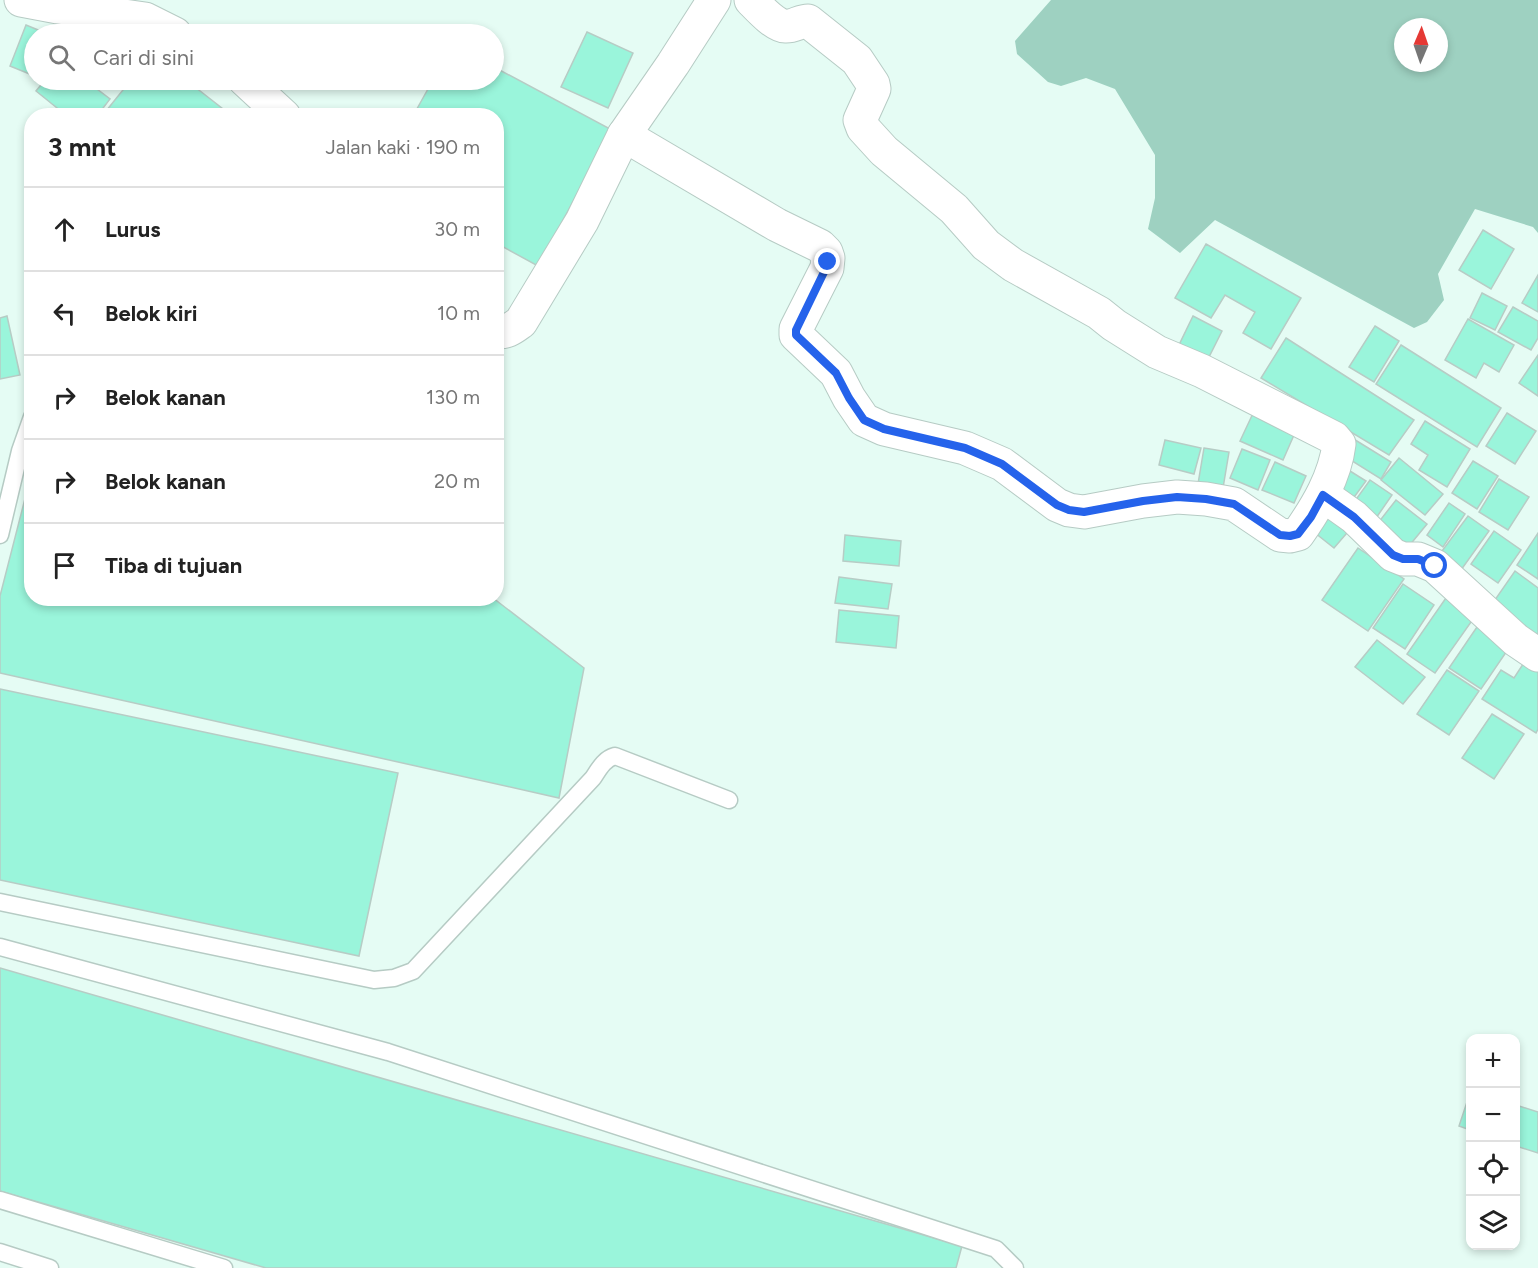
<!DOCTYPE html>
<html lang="id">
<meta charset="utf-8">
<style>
:root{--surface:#fff;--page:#f6f6f6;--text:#222;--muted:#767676;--line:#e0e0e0}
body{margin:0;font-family:Figtree,sans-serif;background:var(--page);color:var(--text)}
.controls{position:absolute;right:18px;bottom:18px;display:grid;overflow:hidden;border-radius:12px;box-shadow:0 3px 9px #0003}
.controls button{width:54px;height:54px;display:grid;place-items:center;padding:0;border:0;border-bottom:2px solid var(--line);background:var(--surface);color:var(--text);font:30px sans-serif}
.compass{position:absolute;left:1394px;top:18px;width:54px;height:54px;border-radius:50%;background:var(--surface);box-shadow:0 3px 9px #0003;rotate:2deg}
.stop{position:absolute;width:18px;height:18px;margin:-14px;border:4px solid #2563eb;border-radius:50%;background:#fff}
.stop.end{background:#2563eb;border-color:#fff;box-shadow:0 2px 6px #0008}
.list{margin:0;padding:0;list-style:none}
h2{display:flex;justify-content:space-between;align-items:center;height:78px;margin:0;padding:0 24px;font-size:26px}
h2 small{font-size:20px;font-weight:400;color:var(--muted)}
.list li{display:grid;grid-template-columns:39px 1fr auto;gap:18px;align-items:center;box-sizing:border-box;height:84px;padding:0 24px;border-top:2px solid var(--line)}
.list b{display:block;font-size:22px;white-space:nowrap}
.list em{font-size:20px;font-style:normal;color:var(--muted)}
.icon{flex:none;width:33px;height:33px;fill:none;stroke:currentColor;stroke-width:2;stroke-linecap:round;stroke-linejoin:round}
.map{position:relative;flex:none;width:1538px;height:1268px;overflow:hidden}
.search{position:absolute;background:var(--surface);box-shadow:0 3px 9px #0003;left:24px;top:24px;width:480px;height:66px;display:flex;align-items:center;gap:15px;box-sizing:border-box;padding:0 21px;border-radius:33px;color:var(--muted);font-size:22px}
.panel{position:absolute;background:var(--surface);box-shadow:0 3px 9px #0003;left:24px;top:108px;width:480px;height:498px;border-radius:24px}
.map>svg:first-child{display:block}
.green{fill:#9ed1c1;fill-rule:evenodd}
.building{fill:#9af5db;stroke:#b7ccc5;stroke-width:1.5}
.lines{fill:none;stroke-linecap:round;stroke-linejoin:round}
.service-casing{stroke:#b6cbc4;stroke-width:19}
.minor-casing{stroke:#b6cbc4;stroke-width:35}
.service{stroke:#fff;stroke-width:16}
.minor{stroke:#fff;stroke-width:33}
.route{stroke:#2563eb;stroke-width:8}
</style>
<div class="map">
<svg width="1538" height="1268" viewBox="0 0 1538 1268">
<rect width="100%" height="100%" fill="#e5fcf4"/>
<path class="green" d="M1051,0H1538V233L1533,227L1475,209L1438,274L1444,300L1427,322L1414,328L1215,220L1180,253L1148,229L1155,198V155L1115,89L1086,78L1061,86L1048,82L1017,54L1015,41ZM1403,27H1439V63H1403Z"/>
<g class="building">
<polygon points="26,25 48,34 34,34 34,69 32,75 10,66"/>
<polygon points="587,32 633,53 608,108 561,87"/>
<polygon points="494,67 612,130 538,266 496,243 496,116 413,116 433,80 494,80"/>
<polygon points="45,80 85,80 110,99 97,116 67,116 36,91"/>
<polygon points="131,80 186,80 232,116 102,116"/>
<polygon points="1483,230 1514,249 1491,289 1459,270"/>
<polygon points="1206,244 1301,298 1271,349 1243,333 1255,312 1225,295 1211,318 1175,298"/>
<polygon points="1538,275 1538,312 1522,303"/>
<polygon points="1482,293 1507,306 1495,330 1470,318"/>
<polygon points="1513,307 1538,321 1538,338 1531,350 1498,332"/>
<polygon points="7,316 20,375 0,379 0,318"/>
<polygon points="1193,316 1222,331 1207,361 1178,347"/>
<polygon points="1468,319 1514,345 1499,372 1484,363 1476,378 1445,360"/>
<polygon points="1375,326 1399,341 1374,382 1349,367"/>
<polygon points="1286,338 1414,420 1389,455 1261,378"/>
<polygon points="1401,345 1501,408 1477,447 1376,384"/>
<polygon points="1538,355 1538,396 1519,383"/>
<polygon points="1256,407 1298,426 1283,460 1240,441"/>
<polygon points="1507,413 1536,431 1515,464 1486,446"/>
<polygon points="1425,421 1470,449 1447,487 1419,470 1428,455 1411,444"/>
<polygon points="1352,438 1391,462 1381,479 1341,454"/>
<polygon points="1165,440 1201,448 1194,474 1159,465"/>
<polygon points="1204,448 1229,452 1223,488 1198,484"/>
<polygon points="1242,449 1270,460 1258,490 1230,478"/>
<polygon points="1399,458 1443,494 1425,515 1381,480"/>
<polygon points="1473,461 1498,476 1477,509 1452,493"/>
<polygon points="1275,462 1306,476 1294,503 1262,490"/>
<polygon points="1342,466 1366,481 1352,500 1329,483"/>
<polygon points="1499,479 1529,497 1508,530 1479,512"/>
<polygon points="1370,480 1392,495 1374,521 1352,505"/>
<polygon points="29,483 32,483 32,598 493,598 584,668 559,798 0,673 0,596"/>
<polygon points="1396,500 1427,524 1409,546 1378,523"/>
<polygon points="1449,503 1465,514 1443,547 1427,535"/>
<polygon points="1327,508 1353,526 1334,548 1310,529"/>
<polygon points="1468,516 1489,531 1461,570 1439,555"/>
<polygon points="1494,531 1521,550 1498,583 1471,564"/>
<polygon points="1538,533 1538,579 1517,565"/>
<polygon points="845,535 901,541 899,566 843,561"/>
<polygon points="1358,548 1404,579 1368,631 1322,600"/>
<polygon points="1515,571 1538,588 1538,640 1490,607"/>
<polygon points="839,577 892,584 888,609 835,603"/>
<polygon points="1403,584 1434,605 1405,649 1373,628"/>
<polygon points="1448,595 1476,615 1435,673 1407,654"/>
<polygon points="839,610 899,616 896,648 836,642"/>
<polygon points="1479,624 1511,645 1481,689 1449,668"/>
<polygon points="1377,640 1425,677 1403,704 1355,667"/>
<polygon points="1529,655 1538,661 1538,729 1536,733 1482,699 1501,670 1514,678"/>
<polygon points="1447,670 1479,691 1449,735 1417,714"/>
<polygon points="0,689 398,773 359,956 0,880"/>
<polygon points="1492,714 1524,734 1494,779 1462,758"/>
<polygon points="0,968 962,1246 956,1268 266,1268 0,1191"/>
<polygon points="1470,1093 1470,1130 1459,1126"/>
<polygon points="1516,1105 1538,1112 1538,1153 1516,1146"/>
</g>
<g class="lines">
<g class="service-casing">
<g id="service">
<polyline points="0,535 20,451 32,417"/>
<path d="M0,902L374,980L394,978L413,971L593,778C599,769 604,759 615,756L729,800"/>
<polyline points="0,947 388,1052 996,1249 1015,1268"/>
<polyline points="0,1200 224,1268"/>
<polyline points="0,1252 50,1268"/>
</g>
</g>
<g class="minor-casing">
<g id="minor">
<polyline points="21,0 58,7 145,19 175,34"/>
<polyline points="245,80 284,116"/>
<path d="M624,135L777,225L820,246L826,252L828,258L827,268L796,329V335L836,373L849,398L864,420L884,429L965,448L1002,464L1057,505L1069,510L1084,512L1143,501L1177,497L1206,499L1234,504L1280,535L1290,536L1298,534C1317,507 1335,477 1339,444L1334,438L1202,371L1157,352L1114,325L1099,313L1013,265L986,245L954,209L884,151L863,128L860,120L874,89L873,84L857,60L808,21C800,21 793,27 785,26C775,26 758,7 751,0"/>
<path d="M496,331C506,334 514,327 521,322L582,221L624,135L673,64L714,0"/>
<polyline points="1323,495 1354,517 1393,555 1403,559 1418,559 1435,566 1516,640 1538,655"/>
</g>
</g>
<use href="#service" class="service"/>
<use href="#minor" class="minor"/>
</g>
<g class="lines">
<polyline class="route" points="828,262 826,268 796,330 796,335 836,373 849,398 864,420 884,429 965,448 1002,464 1057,505 1069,510 1084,512 1143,501 1177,497 1206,499 1234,504 1280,535 1290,536 1298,534 1311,517 1323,495 1354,517 1393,555 1403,559 1418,559 1435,566"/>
</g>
</svg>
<div class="controls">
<button>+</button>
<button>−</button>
<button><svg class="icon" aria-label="locate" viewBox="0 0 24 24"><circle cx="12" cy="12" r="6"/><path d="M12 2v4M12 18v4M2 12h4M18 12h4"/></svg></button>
<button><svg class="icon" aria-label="layers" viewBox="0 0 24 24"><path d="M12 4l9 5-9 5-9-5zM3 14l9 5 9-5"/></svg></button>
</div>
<svg class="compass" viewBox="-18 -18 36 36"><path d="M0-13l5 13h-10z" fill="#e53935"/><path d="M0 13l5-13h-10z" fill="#767676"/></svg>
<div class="stop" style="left:1435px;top:566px"></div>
<div class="stop end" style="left:828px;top:262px"></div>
<div class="search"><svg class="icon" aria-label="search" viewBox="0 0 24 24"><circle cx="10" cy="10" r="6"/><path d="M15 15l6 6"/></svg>Cari di sini</div>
<section class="panel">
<h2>3 mnt<small>Jalan kaki · 190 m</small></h2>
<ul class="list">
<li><svg class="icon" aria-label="ahead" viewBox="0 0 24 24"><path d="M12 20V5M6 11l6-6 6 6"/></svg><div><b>Lurus</b></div><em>30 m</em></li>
<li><svg class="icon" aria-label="left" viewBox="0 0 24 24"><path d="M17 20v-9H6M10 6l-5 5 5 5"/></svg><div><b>Belok kiri</b></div><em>10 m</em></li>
<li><svg class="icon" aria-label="right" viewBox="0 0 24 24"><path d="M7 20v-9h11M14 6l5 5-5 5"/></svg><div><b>Belok kanan</b></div><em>130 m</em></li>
<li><svg class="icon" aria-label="right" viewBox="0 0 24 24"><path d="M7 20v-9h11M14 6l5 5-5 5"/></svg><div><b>Belok kanan</b></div><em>20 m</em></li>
<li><svg class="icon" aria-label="arrive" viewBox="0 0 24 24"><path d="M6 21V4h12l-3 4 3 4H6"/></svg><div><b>Tiba di tujuan</b></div></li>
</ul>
</section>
</div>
